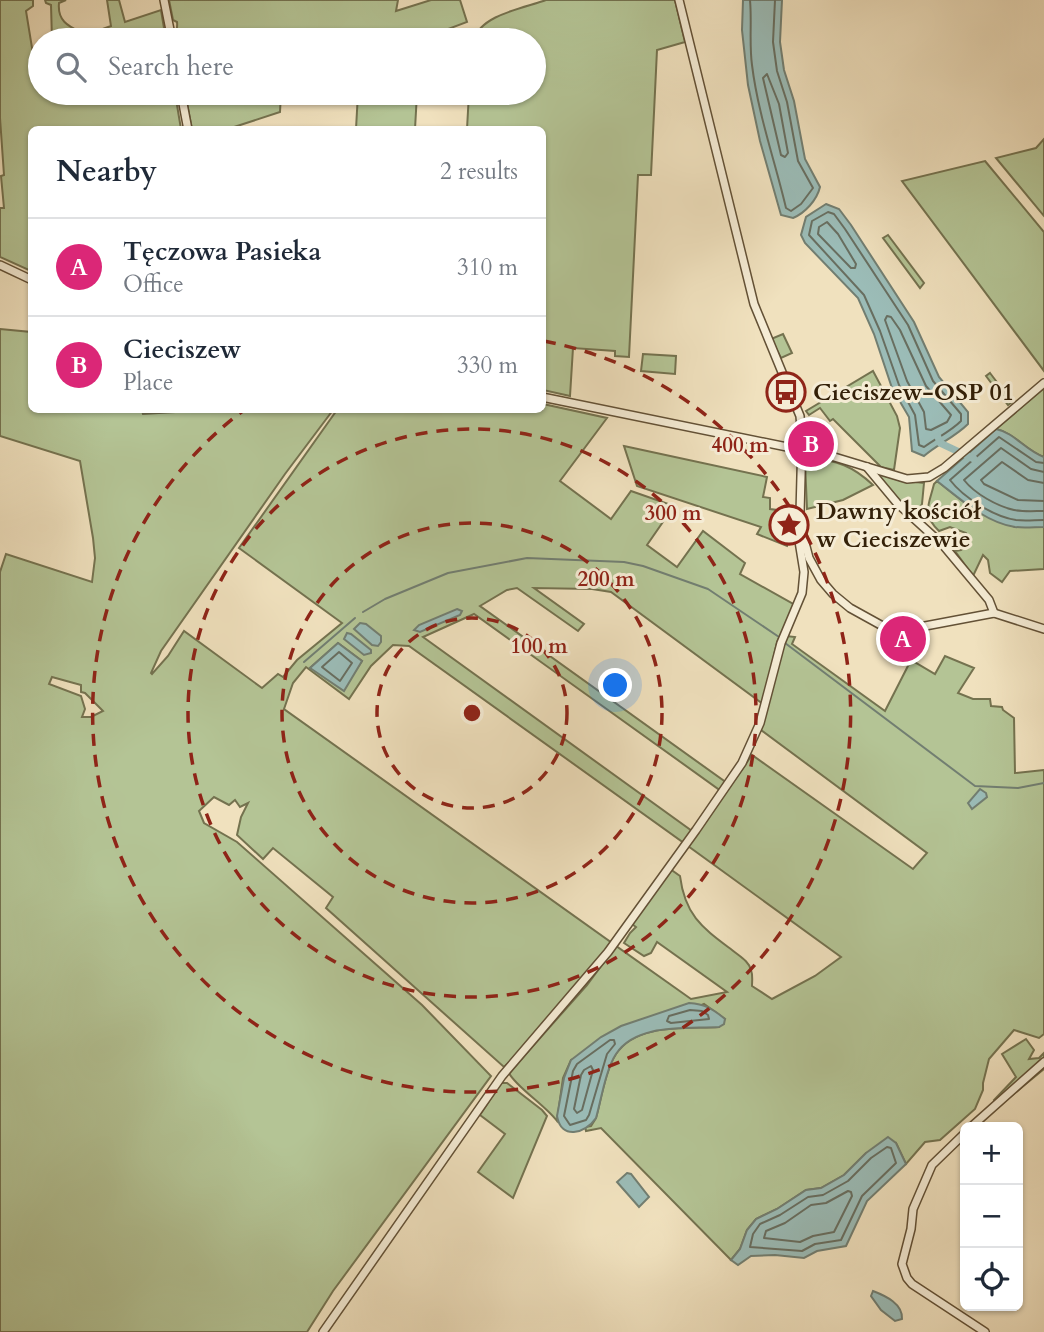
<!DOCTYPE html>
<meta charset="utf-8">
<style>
:root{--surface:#fff;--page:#f6f6f7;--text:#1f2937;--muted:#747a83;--line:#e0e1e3;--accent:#db2777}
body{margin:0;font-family:Cardo,serif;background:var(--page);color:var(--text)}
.controls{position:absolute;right:21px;bottom:21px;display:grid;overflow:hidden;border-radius:10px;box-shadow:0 2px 5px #0004}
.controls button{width:63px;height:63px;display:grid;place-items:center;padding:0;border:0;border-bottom:2px solid var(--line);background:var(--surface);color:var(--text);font:35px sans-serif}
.you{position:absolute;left:616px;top:686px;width:24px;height:24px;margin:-18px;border:5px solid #fff;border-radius:50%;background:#1a73e8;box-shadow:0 0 0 10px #1a73e833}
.badge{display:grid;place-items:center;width:46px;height:46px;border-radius:50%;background:var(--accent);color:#fff;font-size:23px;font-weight:700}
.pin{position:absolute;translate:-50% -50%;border:4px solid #fff;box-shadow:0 2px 7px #0006}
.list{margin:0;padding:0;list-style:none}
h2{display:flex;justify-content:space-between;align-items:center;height:91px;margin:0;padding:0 28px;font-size:30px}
h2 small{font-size:23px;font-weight:400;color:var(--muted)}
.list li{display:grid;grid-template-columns:46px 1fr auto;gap:21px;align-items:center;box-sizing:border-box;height:98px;padding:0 28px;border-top:2px solid var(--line)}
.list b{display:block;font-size:26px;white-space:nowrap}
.list p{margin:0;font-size:23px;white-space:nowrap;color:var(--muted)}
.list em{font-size:23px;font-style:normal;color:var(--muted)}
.icon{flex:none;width:38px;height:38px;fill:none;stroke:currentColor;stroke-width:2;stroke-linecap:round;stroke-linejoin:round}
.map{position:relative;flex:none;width:1044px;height:1332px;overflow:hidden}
.search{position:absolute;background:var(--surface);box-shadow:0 2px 5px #0004;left:28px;top:28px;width:518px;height:77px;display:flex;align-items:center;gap:18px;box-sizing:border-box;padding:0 24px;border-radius:38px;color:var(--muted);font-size:26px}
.panel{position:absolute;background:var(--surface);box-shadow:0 2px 5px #0004;left:28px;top:126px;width:518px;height:287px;border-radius:10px}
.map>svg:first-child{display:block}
.green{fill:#b4c495;stroke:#74724f;stroke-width:2;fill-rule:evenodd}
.water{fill:#9bbcb7;stroke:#727e71;stroke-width:2}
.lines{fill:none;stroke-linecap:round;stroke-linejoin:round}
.shore{stroke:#686e60;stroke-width:2}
.stream{stroke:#727e71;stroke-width:2}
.canal{stroke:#9bbcb7;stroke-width:7}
.minor-casing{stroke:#635136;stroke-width:10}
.minor{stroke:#f5ecd5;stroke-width:7}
.ring{fill:none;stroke:#8f2418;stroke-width:3.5;stroke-dasharray:12 9}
.labels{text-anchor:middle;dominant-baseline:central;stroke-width:6;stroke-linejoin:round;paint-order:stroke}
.poi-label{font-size:24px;font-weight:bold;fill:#342109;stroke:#f5ecd5;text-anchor:start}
.centre{fill:#8f2418;stroke:#f5ecd5;stroke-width:3.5}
.ring-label{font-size:21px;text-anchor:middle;font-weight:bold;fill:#8f2418;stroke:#f5ecd5;stroke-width:6;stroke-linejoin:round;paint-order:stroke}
</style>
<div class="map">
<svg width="1044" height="1332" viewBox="0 0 1044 1332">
<rect width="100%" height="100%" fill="#f0e1be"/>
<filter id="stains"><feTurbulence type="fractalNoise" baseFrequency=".00286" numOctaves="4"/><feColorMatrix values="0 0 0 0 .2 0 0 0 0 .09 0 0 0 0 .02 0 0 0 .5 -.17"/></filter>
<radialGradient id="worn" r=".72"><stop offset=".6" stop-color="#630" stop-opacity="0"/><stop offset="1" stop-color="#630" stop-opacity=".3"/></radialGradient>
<g class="green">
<polygon points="0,0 33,0 33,6 26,11 33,54 40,52 40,93 175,93 181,129 32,130 31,271 0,257 0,208 4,208 1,176 4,175 0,118"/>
<path d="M45,0H66L59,3C57,23 71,27 86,35L111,26L107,0H119L125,22L161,10L166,40H52L51,5L46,3Z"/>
<path d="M169,0H398L396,11L431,0H460L467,22L419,40H176C175,33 178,29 177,22L173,20Z"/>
<path d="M546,0H675L685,42L657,50L651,175H638L629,357L615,356V351L573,348L570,396L543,390L542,130L467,129L469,93H534V40H474C480,15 524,8 546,0Z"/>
<polygon points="185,93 281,93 280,112 228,129 192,129"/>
<polygon points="358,93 417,93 415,129 356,129"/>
<polygon points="1044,139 1044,216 996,158 1036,148"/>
<polygon points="985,161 1044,232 1044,371 902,181"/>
<polygon points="888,235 924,283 920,288 883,238"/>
<path d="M0,329L31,332L32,410H142L143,414L209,410H333L285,474L161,651L151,673L152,674L168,656L184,631L262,688L278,674L283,677L297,660L342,623L239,548L337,410H542L543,404L607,418L560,481L611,519L631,491L674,506L647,545L677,567L703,531L745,563L740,574L795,605L777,642L763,704L611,592L592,589L534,588L584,624L578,631L517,588L507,590L480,606L727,783L721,791L474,614L423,637L692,831L684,843L409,646L393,645L371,666L349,699L306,667L293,683L284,709L612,943L524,1048L504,1067L326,908L333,897L273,848L263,859L237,835L241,817L248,803L240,807L235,800L229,805L214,797L199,811L204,823L237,842L422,1005L491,1076L333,1291L307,1332H0V572L6,554L92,582L95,558L93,538L80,461L0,436ZM338,643L362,661L354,673L310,668ZM52,677L81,685V692L85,693L103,711L91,717H82L85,709L81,696L49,684Z"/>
<polygon points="783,334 792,353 781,358 771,339"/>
<polygon points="643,354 676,356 675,374 641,371"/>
<polygon points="873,371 897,416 900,428 894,470 881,467 833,419 830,421 820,408 809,415 806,411"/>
<polygon points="990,373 1012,402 1008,405 986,376"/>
<path d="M1044,388V457C1026,451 1015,433 996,429Z"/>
<polygon points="624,446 767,477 763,497 770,498 770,509 794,512 791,528 778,526 791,529 787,546 757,534 761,527 637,486"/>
<path d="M809,459C836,459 854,467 873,485L843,500L807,509L805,462Z"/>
<polygon points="875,473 899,480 924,483 922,504 917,513 914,514 907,509"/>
<path d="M937,481L969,506L1015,527H1044V569L1010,571L1002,582L990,573L988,560L983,555L973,576L955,551L961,550L970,543L966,533L950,527L939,531C921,514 929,505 934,484Z"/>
<path d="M786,636L795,637L792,644L885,711L911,660L935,674L945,656L974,668L958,693L973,699H990L991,706L1002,707L1003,710L1014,718L1015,773L1044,770V1034L1039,1038L1014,1030L989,1059L983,1083V1090L975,1109L940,1140L925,1142L906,1164L896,1143L866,1153L844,1175L821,1188L806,1190L777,1209L756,1219L747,1230L740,1249L731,1260L601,1128L586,1131L585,1127L591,1126L596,1118C601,1100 606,1069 616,1054C636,1023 686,1029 719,1027L725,1019L704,1004L571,1060L563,1078L557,1121C545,1105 516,1087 509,1073L587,985L616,946L691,999L727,992L657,942L651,953L644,956L624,943L630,933L636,927L632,924L670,869L680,876C685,916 703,928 732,950C739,956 749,961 751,970C753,975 752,981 752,986L772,999L815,976L841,957L688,846L752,755L913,869L927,853L761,730L772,679Z"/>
<polygon points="1026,1039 1034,1050 1029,1059 1039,1058 1044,1053 1044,1069 999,1106 994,1100 1016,1077 1002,1054"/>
<polygon points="501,1083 507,1083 542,1110 547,1116 513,1198 478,1172 505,1134 480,1115"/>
</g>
<g class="water">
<path d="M743,0H782L780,42L784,70L794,101L805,159L820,187C817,200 805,213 793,218L781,215L760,141L748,85L742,30Z"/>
<path d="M826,204L839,209L851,225L914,322L939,377L968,412V424C955,437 938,444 924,456L912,451L909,417L892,388L874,334L858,298L805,243L801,235L806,217Z"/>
<path d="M996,429C1015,433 1026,451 1044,457V527C1035,527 1024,528 1015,527C986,523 959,498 937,481Z"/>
<polygon points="457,609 462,611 460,615 420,632 414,630 419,625"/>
<polygon points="360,623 366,624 381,636 381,642 378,646 372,645 354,629"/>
<polygon points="347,633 351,634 371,650 371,653 364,655 344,639"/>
<polygon points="338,643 362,661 344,691 310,668"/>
<polygon points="980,789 986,793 987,797 972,809 968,803"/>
<path d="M689,1003C705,1004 713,1009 725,1019L724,1024L719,1027C686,1029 636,1023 616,1054C606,1069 601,1100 596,1118C585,1134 561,1140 557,1116L564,1078L571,1060L601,1037L621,1026Z"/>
<polygon points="888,1137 896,1143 906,1164 867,1201 846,1246 817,1251 804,1258 775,1255 751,1256 738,1265 731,1260 740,1249 747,1230 756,1219 777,1209 806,1190 821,1188 844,1175 866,1153"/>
<polygon points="627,1173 631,1174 649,1197 639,1207 617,1182"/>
<path d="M873,1291C886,1296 903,1304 902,1319L895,1321L881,1310L871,1296Z"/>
</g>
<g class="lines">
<g class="shore">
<path d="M750,0C752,22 749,43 752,65C758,114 775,161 786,208L791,211L801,204L813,188L798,161L787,102L777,71L773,42L775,0"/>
<polygon points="767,74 779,104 788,153 785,157 781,155 763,78"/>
<path d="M828,212L834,214L845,229L908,325L933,381L961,414V421C950,432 936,438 924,447L919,445L915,415L899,385L880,331L864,295L809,235L812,221Z"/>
<polygon points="827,222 838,234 856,264 855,268 851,268 818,234 819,227"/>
<polygon points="887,316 891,317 900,330 926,386 951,415 947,422 931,430 926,429 924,412 907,381 885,320"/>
<path d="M1044,463L1036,462L999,437L950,480C963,497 994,517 1016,520C1025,521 1035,520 1044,520"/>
<path d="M1044,472L1031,469L1001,448L964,480C975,494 997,506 1014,510C1023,512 1035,511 1044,511"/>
<polyline points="1044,483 1028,480 1002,462 981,480 984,484 1018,500 1044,501"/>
<polygon points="339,652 352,663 340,681 322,667"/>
<polygon points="690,1010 702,1011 708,1015 709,1019 671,1023 667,1021 669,1016"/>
<polygon points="610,1040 614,1040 615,1044 607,1054 589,1115 586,1120 570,1125 564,1116 573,1071 577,1064"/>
<polygon points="591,1066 593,1070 582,1110 577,1113 574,1109 581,1075 584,1070"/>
<polygon points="887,1147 891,1148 896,1163 862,1196 841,1240 815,1244 802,1251 750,1247 753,1234 760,1224 780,1215 808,1197 823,1195 848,1181 871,1158"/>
<polygon points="848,1191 851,1192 852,1196 834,1232 813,1236 800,1242 764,1238 766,1231 785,1223 811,1205 826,1203"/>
</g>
<g class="stream">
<polyline points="363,612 385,599 448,573 527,558 624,562 643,566 708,589 779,637"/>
<polyline points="785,643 975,786 1018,788 1044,783"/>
<polyline points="304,662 355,618"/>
</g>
<polyline class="canal" points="938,437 940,443 974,459"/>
<g class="minor-casing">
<g id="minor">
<polyline points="164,0 172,40"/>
<polyline points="679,0 754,304 800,416 802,439 800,513 803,535 809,558 821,580 833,594 850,608 888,629 904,630 994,613 1044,629"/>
<polyline points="181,93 188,130"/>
<polyline points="0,265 32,280"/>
<polyline points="542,397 831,456 907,479 929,477 944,468 1044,383"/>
<polyline points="867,467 897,503 943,545 989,600 994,613"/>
<polyline points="971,1127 1044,1062"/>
<polyline points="965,1133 932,1165 913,1209 911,1229 902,1264 907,1278 912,1284 985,1332"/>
<polyline points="323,1332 502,1076 608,952 696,830 742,763 760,723 781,643 802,593 804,572 798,535 801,521"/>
</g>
</g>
<use href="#minor" class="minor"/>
</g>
<g class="ring">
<circle cx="472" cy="713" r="95"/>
<circle cx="472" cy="713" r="190"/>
<circle cx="472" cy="713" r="284"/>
<path d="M544 341A379 379 0 1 1 244 410"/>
</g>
<defs>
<g id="bus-ring" transform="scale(2.0125)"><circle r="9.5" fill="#f5ecd5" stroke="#8f2418" stroke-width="1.5"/><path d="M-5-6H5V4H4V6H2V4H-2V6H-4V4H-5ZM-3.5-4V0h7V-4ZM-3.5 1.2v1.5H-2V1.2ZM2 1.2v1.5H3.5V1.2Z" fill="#8f2418"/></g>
<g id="sight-ring" transform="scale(2.0125)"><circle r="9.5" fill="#f5ecd5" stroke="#8f2418" stroke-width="1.5"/><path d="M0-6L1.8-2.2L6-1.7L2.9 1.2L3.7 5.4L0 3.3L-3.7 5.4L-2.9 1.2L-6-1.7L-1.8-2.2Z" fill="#8f2418"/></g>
</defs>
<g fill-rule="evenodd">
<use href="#bus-ring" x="786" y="392"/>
<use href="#sight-ring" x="789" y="525"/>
</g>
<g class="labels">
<g class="poi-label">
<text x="813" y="392">Cieciszew-OSP 01</text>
<text x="816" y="511">Dawny kościół<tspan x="816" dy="28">w Cieciszewie</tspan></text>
</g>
</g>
<circle cx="472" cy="713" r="10" class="centre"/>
<g class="ring-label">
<text x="740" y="452">400 m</text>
<text x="673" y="520">300 m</text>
<text x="606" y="586">200 m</text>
<text x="539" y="653">100 m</text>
</g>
<rect width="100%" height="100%" filter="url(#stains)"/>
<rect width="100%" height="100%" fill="url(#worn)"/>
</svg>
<div class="controls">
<button>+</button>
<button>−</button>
<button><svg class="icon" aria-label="locate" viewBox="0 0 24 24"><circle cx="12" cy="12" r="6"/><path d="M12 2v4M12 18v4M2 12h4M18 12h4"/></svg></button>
</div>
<div class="you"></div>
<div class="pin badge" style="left:903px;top:639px">A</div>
<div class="pin badge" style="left:811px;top:444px">B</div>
<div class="search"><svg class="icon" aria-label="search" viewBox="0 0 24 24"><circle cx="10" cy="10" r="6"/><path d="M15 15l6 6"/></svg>Search here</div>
<section class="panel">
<h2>Nearby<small>2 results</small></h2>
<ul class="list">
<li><span class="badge">A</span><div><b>Tęczowa Pasieka</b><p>Office</p></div><em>310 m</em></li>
<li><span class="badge">B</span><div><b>Cieciszew</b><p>Place</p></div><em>330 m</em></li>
</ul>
</section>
</div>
